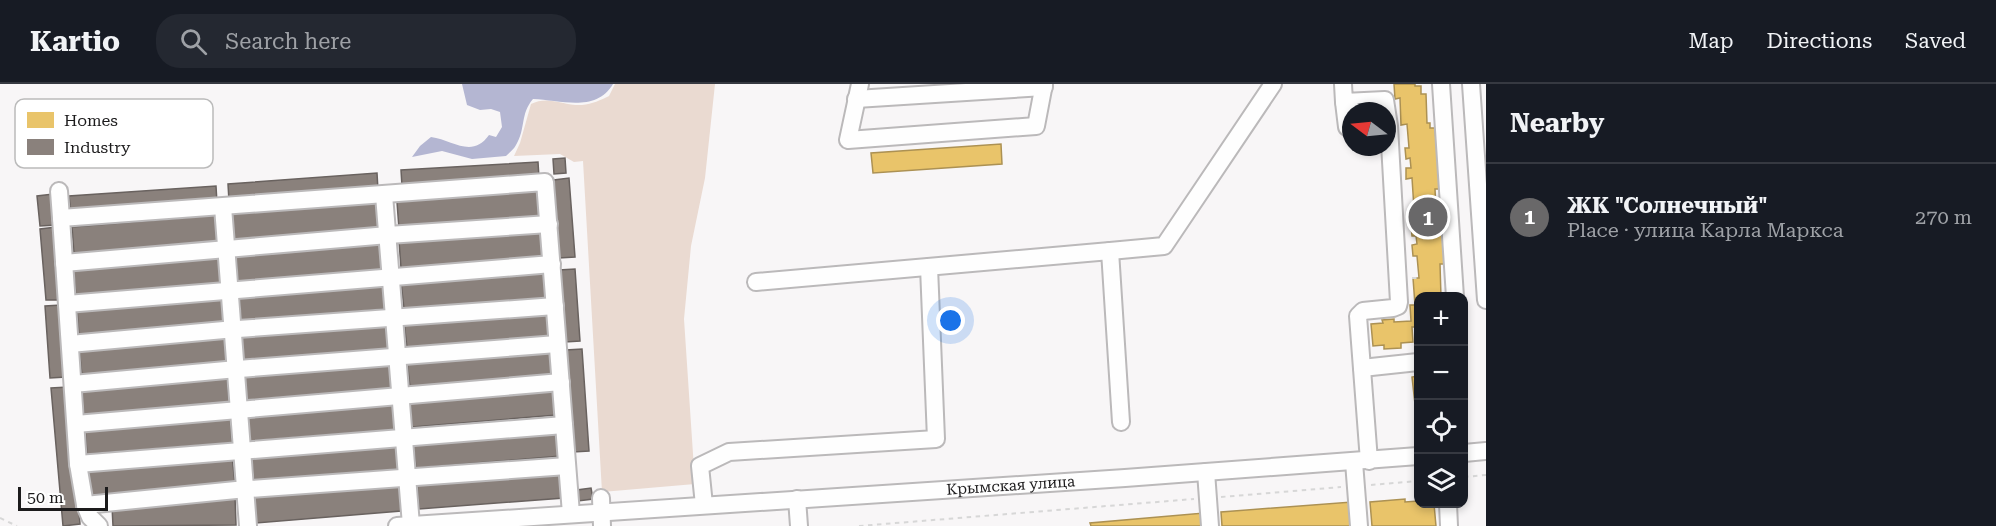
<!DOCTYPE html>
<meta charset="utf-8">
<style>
:root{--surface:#171b24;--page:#242831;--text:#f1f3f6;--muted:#9ea1a6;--line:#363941;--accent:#696869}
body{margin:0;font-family:"Roboto Serif",serif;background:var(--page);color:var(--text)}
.controls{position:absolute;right:18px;bottom:18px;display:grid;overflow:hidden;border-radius:12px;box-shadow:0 3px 9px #0003}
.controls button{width:54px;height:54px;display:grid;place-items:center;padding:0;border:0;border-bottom:2px solid var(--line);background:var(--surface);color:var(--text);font:30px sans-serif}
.compass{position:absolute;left:1342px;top:18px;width:54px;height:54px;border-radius:50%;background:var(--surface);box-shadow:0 3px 9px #0003;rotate:286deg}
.scale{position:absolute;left:18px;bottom:15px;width:90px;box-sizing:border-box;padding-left:6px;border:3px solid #1c1b1c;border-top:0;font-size:16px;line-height:21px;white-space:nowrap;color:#1c1b1c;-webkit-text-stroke:4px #fff;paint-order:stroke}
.you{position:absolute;left:951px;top:237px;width:21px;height:21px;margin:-15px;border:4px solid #fff;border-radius:50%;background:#1a73e8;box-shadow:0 0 0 9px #1a73e833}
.badge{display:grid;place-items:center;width:39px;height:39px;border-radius:50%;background:var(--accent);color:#fff;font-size:20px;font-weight:700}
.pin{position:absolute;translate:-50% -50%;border:3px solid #fff;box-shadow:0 2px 6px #0006}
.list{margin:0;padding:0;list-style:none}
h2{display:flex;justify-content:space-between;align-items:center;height:78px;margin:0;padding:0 24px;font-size:26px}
h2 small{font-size:20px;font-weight:400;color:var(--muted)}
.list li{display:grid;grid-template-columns:39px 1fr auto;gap:18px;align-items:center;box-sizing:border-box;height:108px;padding:0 24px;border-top:2px solid var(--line)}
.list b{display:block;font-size:22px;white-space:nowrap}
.list p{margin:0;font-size:20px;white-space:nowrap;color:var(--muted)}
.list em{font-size:20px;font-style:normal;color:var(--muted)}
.icon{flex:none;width:33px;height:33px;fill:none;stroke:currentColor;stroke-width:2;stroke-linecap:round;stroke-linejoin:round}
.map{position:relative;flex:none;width:1486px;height:442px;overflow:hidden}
header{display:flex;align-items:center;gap:36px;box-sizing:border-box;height:84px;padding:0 30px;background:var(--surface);border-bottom:2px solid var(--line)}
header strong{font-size:28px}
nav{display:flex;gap:33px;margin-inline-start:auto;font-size:21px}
.search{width:420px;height:54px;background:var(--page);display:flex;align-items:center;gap:15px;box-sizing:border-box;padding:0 21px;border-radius:24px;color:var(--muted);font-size:22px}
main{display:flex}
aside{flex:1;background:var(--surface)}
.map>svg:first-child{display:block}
.green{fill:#eadad1}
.water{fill:#b4b6d2}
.homes{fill:#e9c46a;stroke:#ac9153;stroke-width:1.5}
.industry{fill:#8a817c;stroke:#69625f;stroke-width:1.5}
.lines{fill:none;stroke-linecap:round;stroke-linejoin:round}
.minor-casing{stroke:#bbb9ba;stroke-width:20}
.path{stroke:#d7d7d7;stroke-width:2;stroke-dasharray:4.5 4.5;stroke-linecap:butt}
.minor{stroke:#fefefe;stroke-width:16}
.labels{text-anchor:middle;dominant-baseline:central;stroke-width:6;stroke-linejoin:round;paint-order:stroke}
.street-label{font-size:15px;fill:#1c1b1c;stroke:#fff}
.key{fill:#fff;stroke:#bbb;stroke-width:1.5}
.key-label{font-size:16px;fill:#1c1b1c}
</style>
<header>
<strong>Kartio</strong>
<div class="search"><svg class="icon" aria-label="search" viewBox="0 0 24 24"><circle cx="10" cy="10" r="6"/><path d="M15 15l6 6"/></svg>Search here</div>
<nav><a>Map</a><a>Directions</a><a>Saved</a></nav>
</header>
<main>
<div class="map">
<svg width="1486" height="442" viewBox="0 0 1486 442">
<rect width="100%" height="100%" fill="#f8f6f7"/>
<path class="green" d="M615,0H715L705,94L691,162L684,235L695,400L602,408L583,77L574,78L560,70L514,72L520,59L531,20C548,11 564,22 582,21C592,20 601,16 609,12Z"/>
<path class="water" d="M462,0H613C596,29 561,16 533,15C520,30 526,45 516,61C514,65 509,69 506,72L472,75L442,67L412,73L420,62L431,53C453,56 472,75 489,51L496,53L502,43L500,28L491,25L480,26L467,21Z"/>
<g class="homes">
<polygon points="1394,0 1415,0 1415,2 1421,2 1421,10 1426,10 1427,39 1430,39 1430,44 1435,44 1440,105 1435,105 1436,126 1441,126 1445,180 1440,180 1441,213 1418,213 1418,243 1412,243 1413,258 1401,259 1401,264 1384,265 1384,261 1373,262 1371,240 1383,239 1382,236 1394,235 1394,238 1411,237 1410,221 1415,221 1413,194 1419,194 1417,172 1413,172 1412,161 1417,160 1416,152 1412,152 1411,140 1415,140 1412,94 1406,95 1406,84 1411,84 1410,74 1406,75 1405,64 1409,64 1407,40 1401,41 1400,14 1395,15"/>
<polygon points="1001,60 1002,80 873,89 871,69"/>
<polygon points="1418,292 1418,338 1417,338 1412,293"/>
<polygon points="1405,415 1405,418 1418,417 1418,420 1434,420 1436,442 1372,442 1370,418"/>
<polygon points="1352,418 1354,442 1222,442 1221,428"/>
<polygon points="1204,429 1205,442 1091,442 1090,439"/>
</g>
<g class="industry">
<polygon points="565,74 566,89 554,90 553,75"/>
<polygon points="538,78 539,94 402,102 401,86"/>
<polygon points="377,89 378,106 229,117 228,100"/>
<polygon points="569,94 575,173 559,174 554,96"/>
<polygon points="216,102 217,119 71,129 69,112"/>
<polygon points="542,105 544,133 399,145 397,118"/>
<polygon points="53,110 56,141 40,142 37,112"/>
<polygon points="377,118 379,145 234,157 232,130"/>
<polygon points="217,131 219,158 74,170 72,143"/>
<polygon points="56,143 61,216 46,216 40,145"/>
<polygon points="544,145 546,173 401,184 399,157"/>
<polygon points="381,159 383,186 238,198 236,171"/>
<polygon points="218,172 221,200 76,211 73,184"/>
<polygon points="575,185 580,257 565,258 559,186"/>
<polygon points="546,186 549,214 404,225 401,198"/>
<polygon points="384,198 386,225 241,237 239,210"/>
<polygon points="222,213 224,241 79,252 77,225"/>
<polygon points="61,221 66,293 50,294 45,222"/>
<polygon points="549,225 552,252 407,264 404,237"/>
<polygon points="386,238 388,266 243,277 241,250"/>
<polygon points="225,252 227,280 82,291 79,264"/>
<polygon points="552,264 555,291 410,303 407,276"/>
<polygon points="582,265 589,367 573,368 566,266"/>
<polygon points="390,277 392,305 247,316 244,289"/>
<polygon points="227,292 229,319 84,331 82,304"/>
<polygon points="68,303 80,440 63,442 51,304"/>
<polygon points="555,304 557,331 412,343 410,316"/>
<polygon points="393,318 395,346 250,357 248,330"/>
<polygon points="230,331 232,359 87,370 85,343"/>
<polygon points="559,345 561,372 416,384 413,357"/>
<polygon points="397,358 399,385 254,397 251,370"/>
<polygon points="232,372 235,400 90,411 87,384"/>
<polygon points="562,386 564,414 419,425 417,398"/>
<polygon points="399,399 401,427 256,439 254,412"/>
<polygon points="591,404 593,415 578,417 577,406"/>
<polygon points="235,413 236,441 113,442 112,422"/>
</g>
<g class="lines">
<g class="minor-casing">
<g id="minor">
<polyline points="860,0 848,56 1036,42 1044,0"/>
<polyline points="1343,0 1344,18 1385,16 1389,42 1399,218 1398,222 1393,224 1363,227 1358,232 1369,377"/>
<polyline points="1441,0 1455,213"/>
<polyline points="1471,0 1486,216"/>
<polyline points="856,15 1044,3"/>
<polyline points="1344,18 1347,43 1351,46"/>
<polyline points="59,107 61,134"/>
<polyline points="384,111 411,441"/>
<polyline points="223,123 248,442"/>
<polyline points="1110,167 1164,162 1273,0"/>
<polyline points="64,179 388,151 549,140"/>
<polyline points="756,198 1110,167 1121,338"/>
<polyline points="67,220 552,180"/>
<polyline points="70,260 224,246 555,222"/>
<polyline points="1362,284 1418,278"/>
<polyline points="73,300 226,286 557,260"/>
<polyline points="76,340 561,298"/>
<polyline points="1464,369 1486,367"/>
<polyline points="1354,378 1359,442"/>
<polyline points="78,380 564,341"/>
<polyline points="1206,388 1210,442"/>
<polyline points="601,414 602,442"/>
<polyline points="797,415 799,442"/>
<polyline points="1448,420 1449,442"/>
<polyline points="85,421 236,406 567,382"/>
<polyline points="704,421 700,382 729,368 936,355 929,183"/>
<polyline points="99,442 90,433 85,421 78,380 61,134 545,98 571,430"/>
<path id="s1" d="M397,442L1125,394L1418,372"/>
</g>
</g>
<g class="path">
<polyline points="1412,194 1419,194"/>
<polyline points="1464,393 1486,391"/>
<polyline points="1371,401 1418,397"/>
<polyline points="1221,413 1341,403"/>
<polyline points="0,434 17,442"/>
<polyline points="859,442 1194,415"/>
</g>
<use href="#minor" class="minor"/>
</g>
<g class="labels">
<g class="street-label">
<text stroke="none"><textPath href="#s1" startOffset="615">Крымская улица</textPath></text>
</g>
</g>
<rect x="15" y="15" width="198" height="69" rx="9" class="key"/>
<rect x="27" y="28" width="27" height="16" fill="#e9c46a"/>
<rect x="27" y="55" width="27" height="16" fill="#8a817c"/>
<g class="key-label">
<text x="64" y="42">Homes</text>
<text x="64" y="69">Industry</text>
</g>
</svg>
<div class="controls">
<button>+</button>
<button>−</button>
<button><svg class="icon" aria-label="locate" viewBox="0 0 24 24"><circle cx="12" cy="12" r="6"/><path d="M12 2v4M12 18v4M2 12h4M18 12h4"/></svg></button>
<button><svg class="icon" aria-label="layers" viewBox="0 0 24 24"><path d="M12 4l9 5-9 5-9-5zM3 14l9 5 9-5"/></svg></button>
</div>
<svg class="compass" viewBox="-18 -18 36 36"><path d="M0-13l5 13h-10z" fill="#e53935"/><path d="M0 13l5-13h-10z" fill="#9ea1a6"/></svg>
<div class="scale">50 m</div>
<div class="you"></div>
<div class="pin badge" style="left:1428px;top:133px">1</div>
</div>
<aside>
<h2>Nearby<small></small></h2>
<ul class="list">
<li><span class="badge">1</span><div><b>ЖК &quot;Солнечный&quot;</b><p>Place · улица Карла Маркса</p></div><em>270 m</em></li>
</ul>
</aside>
</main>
